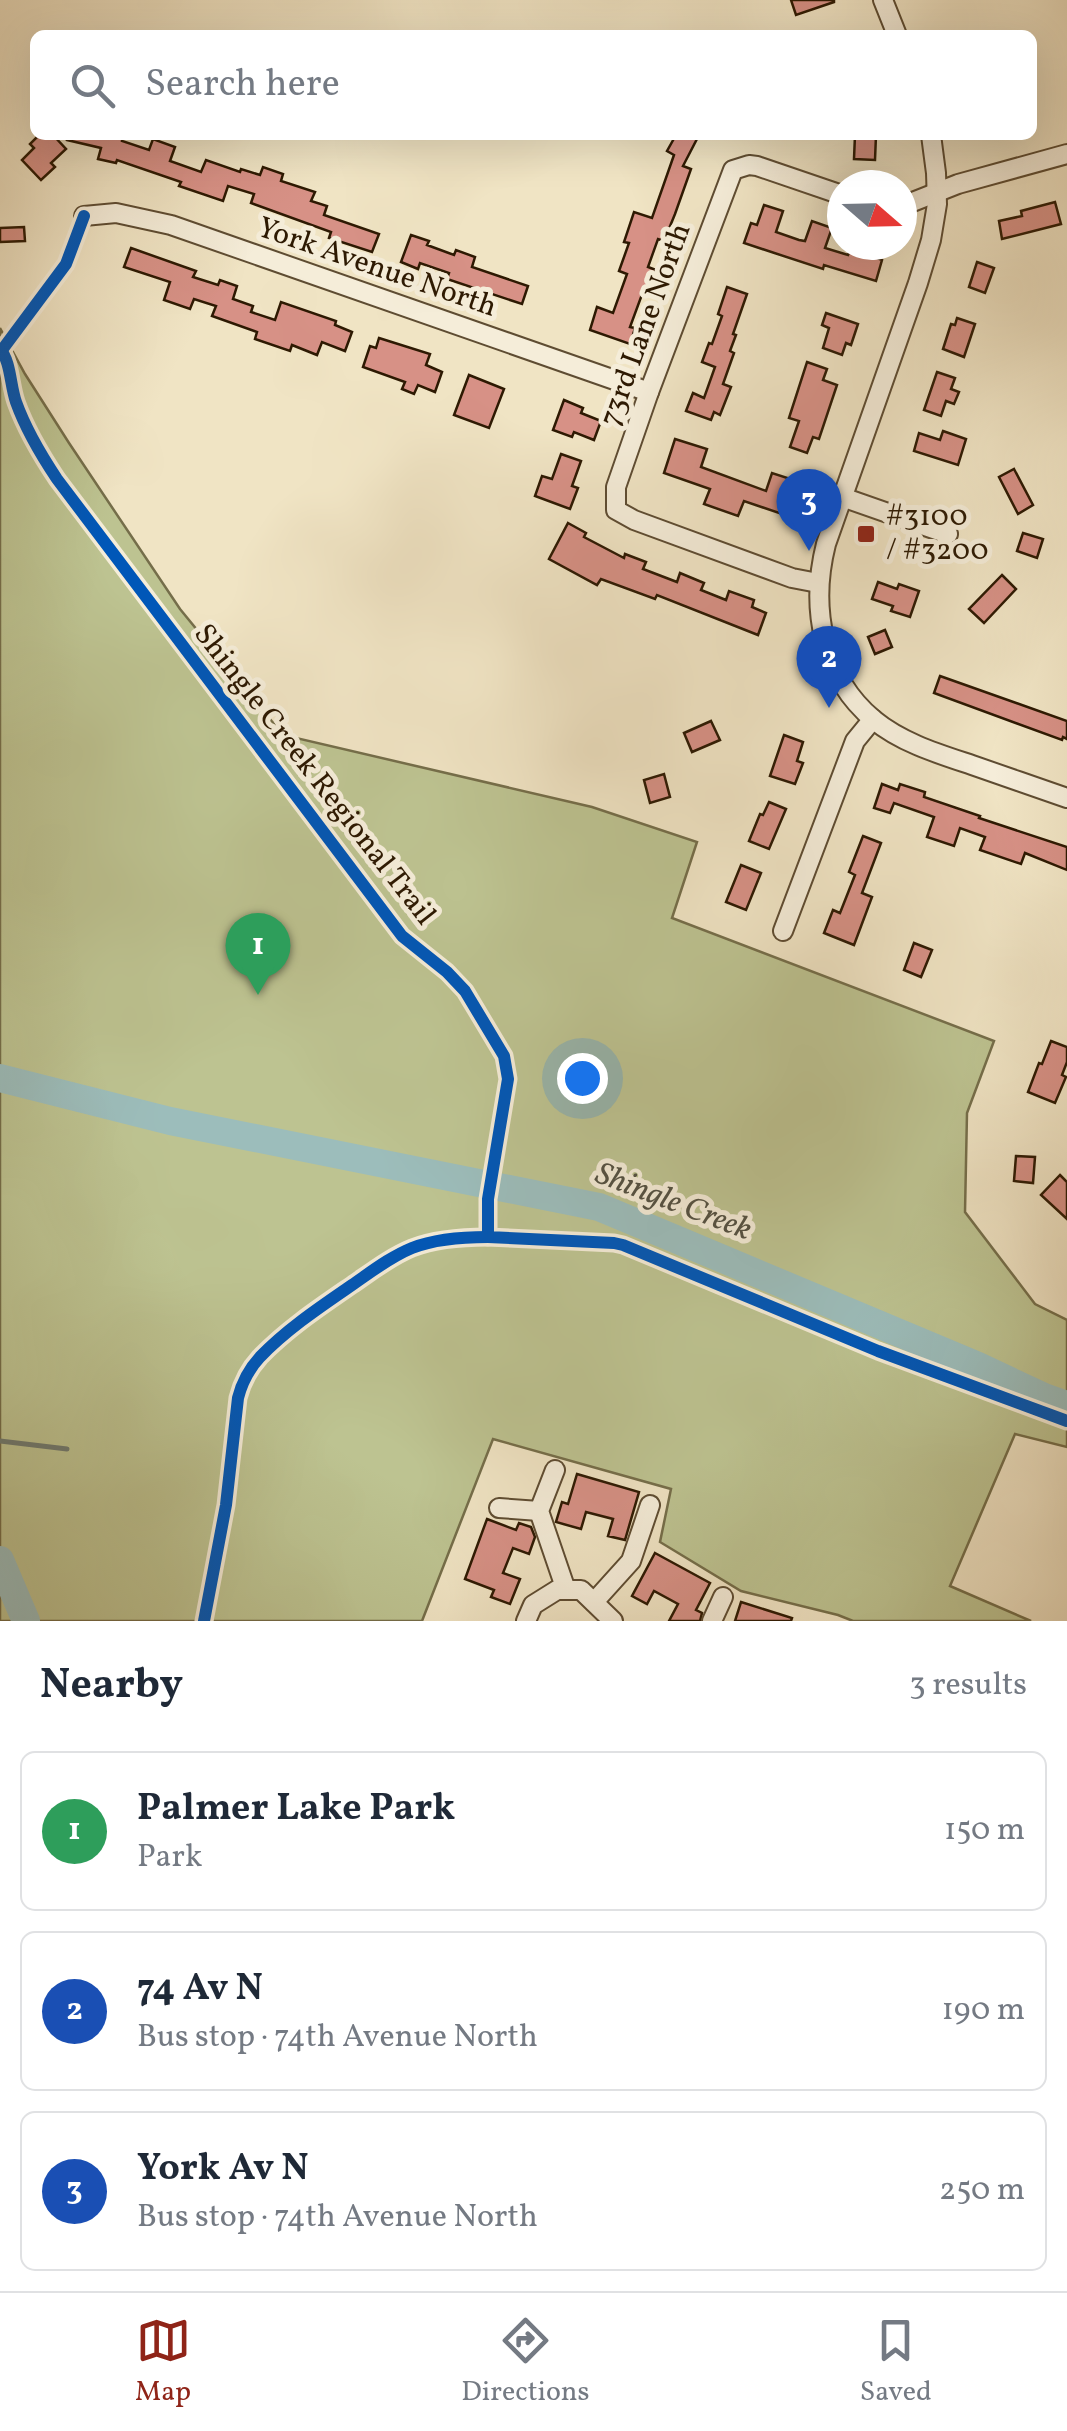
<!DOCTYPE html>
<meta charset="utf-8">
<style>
:root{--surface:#fff;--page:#f6f6f7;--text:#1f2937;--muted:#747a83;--line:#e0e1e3;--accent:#8f2418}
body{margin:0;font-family:Vollkorn,serif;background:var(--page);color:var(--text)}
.compass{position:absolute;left:827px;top:170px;width:90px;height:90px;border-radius:50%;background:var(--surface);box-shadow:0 10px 40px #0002;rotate:110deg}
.you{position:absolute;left:582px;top:1078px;width:35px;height:35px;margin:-25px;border:8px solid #fff;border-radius:50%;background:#1a73e8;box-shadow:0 0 0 15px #1a73e833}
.badge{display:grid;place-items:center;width:65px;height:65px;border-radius:50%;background:var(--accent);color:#fff;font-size:32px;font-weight:700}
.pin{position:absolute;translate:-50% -82px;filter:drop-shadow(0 2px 5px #0008)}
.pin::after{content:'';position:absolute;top:52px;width:35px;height:30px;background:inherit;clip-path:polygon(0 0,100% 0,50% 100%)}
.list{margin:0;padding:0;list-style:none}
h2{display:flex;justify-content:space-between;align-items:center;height:130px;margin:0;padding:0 40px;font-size:42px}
h2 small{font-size:32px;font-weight:400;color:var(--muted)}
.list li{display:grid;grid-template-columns:65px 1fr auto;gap:30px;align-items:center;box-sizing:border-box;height:160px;margin:0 20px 20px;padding:0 20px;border:2px solid var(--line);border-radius:15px}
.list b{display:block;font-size:38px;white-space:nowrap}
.list p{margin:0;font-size:32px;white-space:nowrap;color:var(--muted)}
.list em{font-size:32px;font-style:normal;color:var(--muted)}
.icon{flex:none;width:55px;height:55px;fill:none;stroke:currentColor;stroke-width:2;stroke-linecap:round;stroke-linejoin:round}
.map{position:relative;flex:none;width:1067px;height:1621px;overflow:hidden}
.search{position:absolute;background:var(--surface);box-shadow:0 10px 40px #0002;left:30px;right:30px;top:30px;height:110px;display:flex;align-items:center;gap:25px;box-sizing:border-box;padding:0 35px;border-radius:15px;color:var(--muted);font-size:38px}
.sheet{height:670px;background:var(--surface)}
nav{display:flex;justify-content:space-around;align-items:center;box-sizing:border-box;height:140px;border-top:2px solid var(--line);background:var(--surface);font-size:28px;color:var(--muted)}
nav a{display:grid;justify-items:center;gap:5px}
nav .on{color:var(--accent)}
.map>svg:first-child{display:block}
.green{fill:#bdc391;stroke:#756e4a;stroke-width:2.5}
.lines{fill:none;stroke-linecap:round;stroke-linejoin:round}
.stream{stroke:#707b71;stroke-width:5}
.river{stroke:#9cbdbb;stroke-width:28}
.building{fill:#d79186;stroke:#2d1902;stroke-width:2.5}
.minor-casing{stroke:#5e4c32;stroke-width:22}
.minor{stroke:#f5edd9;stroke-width:18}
.cycleway-casing{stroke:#f5edd9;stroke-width:19}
.cycleway{stroke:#0057b8;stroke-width:12}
.poi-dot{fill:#8f2418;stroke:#f5edd9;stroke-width:4}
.labels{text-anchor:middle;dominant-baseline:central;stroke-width:10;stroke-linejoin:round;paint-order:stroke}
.street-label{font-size:30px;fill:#2d1902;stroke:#f5edd9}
.poi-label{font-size:30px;fill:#2d1902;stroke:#f5edd9;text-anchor:start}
.water-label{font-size:32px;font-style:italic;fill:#545243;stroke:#f5edd9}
</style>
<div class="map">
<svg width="1067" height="1621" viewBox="0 0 1067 1621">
<rect width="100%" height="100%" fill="#f0e4c4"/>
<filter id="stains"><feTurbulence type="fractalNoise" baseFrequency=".002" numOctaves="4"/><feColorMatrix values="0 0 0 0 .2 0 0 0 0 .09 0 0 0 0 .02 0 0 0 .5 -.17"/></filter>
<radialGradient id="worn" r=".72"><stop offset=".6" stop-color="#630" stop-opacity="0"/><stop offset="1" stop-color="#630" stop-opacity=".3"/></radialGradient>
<polygon class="green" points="0,328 25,374 69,443 180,609 283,735 592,807 697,842 672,918 994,1041 967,1113 965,1212 1035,1304 1067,1320 1067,1447 1015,1434 950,1586 1031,1621 853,1621 838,1615 741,1591 660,1542 671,1489 493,1439 422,1621 0,1621"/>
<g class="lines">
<polyline class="stream" points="0,1441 67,1449"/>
<g class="river">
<polyline points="0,1078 170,1121 599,1207 978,1366 1044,1397 1067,1405"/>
<polyline points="0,1560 26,1621"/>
</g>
</g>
<g class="building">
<polygon points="791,0 834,0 834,2 796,15"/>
<polygon points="39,135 53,135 66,149 51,163 55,167 41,180 22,160 34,148 30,144"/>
<polygon points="68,135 123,135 122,141 149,150 153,139 175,147 170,161 201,172 206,160 240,172 241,169 260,175 263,167 283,174 281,181 315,192 311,201 327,206 324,215 379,234 372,252 329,238 331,232 251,203 254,194 228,186 223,201 179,186 181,182 117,160 116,163 98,159 101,148 67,140"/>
<polygon points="676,135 699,135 683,166 691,169 675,214 664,241 658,239 648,267 656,270 648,291 644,289 630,327 635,328 630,344 590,330 597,307 613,313 627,274 619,271 629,243 624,242 634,212 652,218 674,155 667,151"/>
<polygon points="855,135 876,135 875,160 854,159"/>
<polygon points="1055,202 1061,224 1002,239 999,221 1022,216 1021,211"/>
<polygon points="764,205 783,211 776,232 799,240 805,241 812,221 832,228 825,248 848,255 850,250 855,252 857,245 879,245 875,257 882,260 876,281 824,265 823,269 744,243 751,223 757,225"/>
<polygon points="24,227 25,241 0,242 0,228"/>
<polygon points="411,235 429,241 427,245 454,255 456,250 475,257 472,267 528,286 522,304 447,279 449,273 420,263 418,269 401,262"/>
<polygon points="131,248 196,271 193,277 218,285 220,280 237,286 233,299 253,306 251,312 275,320 281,302 336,321 335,325 352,332 345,351 322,342 317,355 292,345 290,351 255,339 257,332 212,316 216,306 194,299 190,309 164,300 170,282 124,267"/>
<polygon points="977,262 994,268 985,293 969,287"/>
<polygon points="727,287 747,294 733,334 736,335 730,351 734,353 723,384 731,387 720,415 714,412 711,420 686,411 693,393 704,398 715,367 702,362 709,343 712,344 722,316 718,314"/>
<polygon points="826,313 858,324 851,345 846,343 842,355 823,348 829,328 822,325"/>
<polygon points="957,318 975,324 964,357 943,349 951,324 955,325"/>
<polygon points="379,338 430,354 426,365 442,372 435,392 418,385 414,394 402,389 405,382 363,367 370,346 376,348"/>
<polygon points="807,362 827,369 823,380 837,385 819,439 813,437 807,453 790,447 799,421 789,418"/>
<polygon points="937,372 955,378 951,389 959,392 954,404 946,401 941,416 924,410"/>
<polygon points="469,375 504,389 489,428 454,415"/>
<polygon points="564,400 583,408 581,413 601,421 594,440 574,432 572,437 553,430"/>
<polygon points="943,431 966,439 958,465 914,451 919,433 940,440"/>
<polygon points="675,439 707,449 701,467 766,491 772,473 803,483 791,517 744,501 738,516 704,504 710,489 664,473"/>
<polygon points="561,454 581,461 572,486 578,488 570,509 535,496 542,476 552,479"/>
<polygon points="1014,469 1033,505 1018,514 999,477"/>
<polygon points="568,523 586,533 584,537 624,558 625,554 646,562 643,569 677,582 680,573 704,583 701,590 726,600 729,591 754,600 752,607 766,613 758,635 657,595 655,599 601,579 597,585 549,559"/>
<polygon points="1023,533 1043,539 1037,558 1017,551"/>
<polygon points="1002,575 1016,589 984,623 969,609"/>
<polygon points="878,582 897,589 899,584 919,591 910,617 891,611 893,606 872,599"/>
<polygon points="885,630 892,647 875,654 868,637"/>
<polygon points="940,676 1067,721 1067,739 1063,737 1062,740 934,693"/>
<polygon points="711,721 720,740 692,752 684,733"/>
<polygon points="784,735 803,742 797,761 803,763 795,784 770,776"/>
<polygon points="664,774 670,797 650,803 644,780"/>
<polygon points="882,784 898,790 900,784 925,792 924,797 980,816 979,818 1067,847 1067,870 1025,853 1021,864 980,850 985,837 960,828 954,846 927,837 934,817 894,803 890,813 874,808"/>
<polygon points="769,802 786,809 769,849 749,841 760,814 763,815"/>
<polygon points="863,836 881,843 862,893 872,897 854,945 824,933 833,910 840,913 855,875 849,872"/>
<polygon points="741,865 761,873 746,910 726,902"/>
<polygon points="914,943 932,950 921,977 904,970"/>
<polygon points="1051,1041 1067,1047 1067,1062 1062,1075 1066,1077 1055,1103 1028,1092 1039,1063 1042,1064"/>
<polygon points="1016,1156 1035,1157 1033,1183 1014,1181"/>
<polygon points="1060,1175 1067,1182 1067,1219 1041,1195"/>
<polygon points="577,1474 639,1492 625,1540 608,1536 613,1519 586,1512 581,1529 556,1522 562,1502 568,1504"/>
<polygon points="487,1519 516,1530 519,1523 531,1527 535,1537 529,1554 513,1548 503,1573 520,1579 510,1604 491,1597 494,1590 465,1579"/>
<polygon points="655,1553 710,1583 696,1610 702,1613 700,1621 669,1621 678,1604 654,1591 647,1604 632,1596"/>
<polygon points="741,1602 792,1618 791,1621 735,1621"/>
</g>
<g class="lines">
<g class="minor-casing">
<g id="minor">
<polyline points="883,0 897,35"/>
<path d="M931,135L936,173L937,204L931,240L918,283L826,544C810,607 822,677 874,720C902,743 939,754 972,765C1004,776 1035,787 1067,798"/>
<polyline points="902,203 910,203 958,184 1067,154"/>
<polyline points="84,216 116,213 171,225 649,392"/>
<polyline points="842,497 948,534"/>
<polyline points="818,583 792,578 634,520 616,510 616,487 649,392 733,170 749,165 757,166 842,195"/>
<polyline points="783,931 855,741 873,719"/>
<polyline points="555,1470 539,1511 566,1590"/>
<polyline points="499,1508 539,1511"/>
<polyline points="594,1602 631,1561 650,1505"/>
<polyline points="526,1621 533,1605 557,1590 581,1590 613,1621"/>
<polyline points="712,1621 723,1597"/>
</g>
</g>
<use href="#minor" class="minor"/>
<g class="cycleway-casing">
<g id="cycleway">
<path d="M0,349C11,362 10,385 16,402C26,430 41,455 57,479L402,936L447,972L465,991L504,1056L508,1079L488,1199V1237L614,1243L623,1245L878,1351L1067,1421"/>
<polyline points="2,350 66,264 84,216"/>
<path d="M204,1621L226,1505L238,1398C242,1382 249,1369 260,1357C287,1329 320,1307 352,1285C371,1272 390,1257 412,1248C435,1239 464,1237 488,1237"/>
</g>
</g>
<use href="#cycleway" class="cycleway"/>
</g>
<rect class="poi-dot" x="856" y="524" width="20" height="20" rx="5"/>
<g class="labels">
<g class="street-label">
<text transform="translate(377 268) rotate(19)">York Avenue North</text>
<text transform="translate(646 325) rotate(-70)">73rd Lane North</text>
<text transform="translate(314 775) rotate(52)">Shingle Creek Regional Trail</text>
</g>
<g class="poi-label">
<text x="886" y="517">#3100<tspan x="886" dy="34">/ #3200</tspan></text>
</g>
<g class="water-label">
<text transform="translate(673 1203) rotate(21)">Shingle Creek</text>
</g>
</g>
<rect width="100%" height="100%" filter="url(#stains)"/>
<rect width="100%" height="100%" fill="url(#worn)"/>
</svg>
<svg class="compass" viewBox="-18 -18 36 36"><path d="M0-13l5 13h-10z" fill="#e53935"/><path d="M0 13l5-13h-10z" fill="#747a83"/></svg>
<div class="you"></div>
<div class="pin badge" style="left:258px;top:995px;background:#2e9e5b">1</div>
<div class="pin badge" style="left:829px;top:708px;background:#1a4fb4">2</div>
<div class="pin badge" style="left:809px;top:551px;background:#1a4fb4">3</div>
<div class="search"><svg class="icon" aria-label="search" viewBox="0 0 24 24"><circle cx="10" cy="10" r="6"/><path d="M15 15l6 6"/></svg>Search here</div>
</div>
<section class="sheet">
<h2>Nearby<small>3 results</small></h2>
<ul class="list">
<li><span class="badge" style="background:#2e9e5b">1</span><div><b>Palmer Lake Park</b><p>Park</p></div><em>150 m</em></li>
<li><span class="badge" style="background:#1a4fb4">2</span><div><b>74 Av N</b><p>Bus stop · 74th Avenue North</p></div><em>190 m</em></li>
<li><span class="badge" style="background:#1a4fb4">3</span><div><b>York Av N</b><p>Bus stop · 74th Avenue North</p></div><em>250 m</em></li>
</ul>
</section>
<nav>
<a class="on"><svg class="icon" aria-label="map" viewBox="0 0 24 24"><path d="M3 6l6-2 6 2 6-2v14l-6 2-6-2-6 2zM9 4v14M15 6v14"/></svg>Map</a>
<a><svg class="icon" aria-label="directions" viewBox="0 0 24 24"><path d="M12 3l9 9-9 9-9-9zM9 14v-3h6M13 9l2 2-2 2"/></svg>Directions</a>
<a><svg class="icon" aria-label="saved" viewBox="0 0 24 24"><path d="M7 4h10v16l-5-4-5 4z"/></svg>Saved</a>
</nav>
